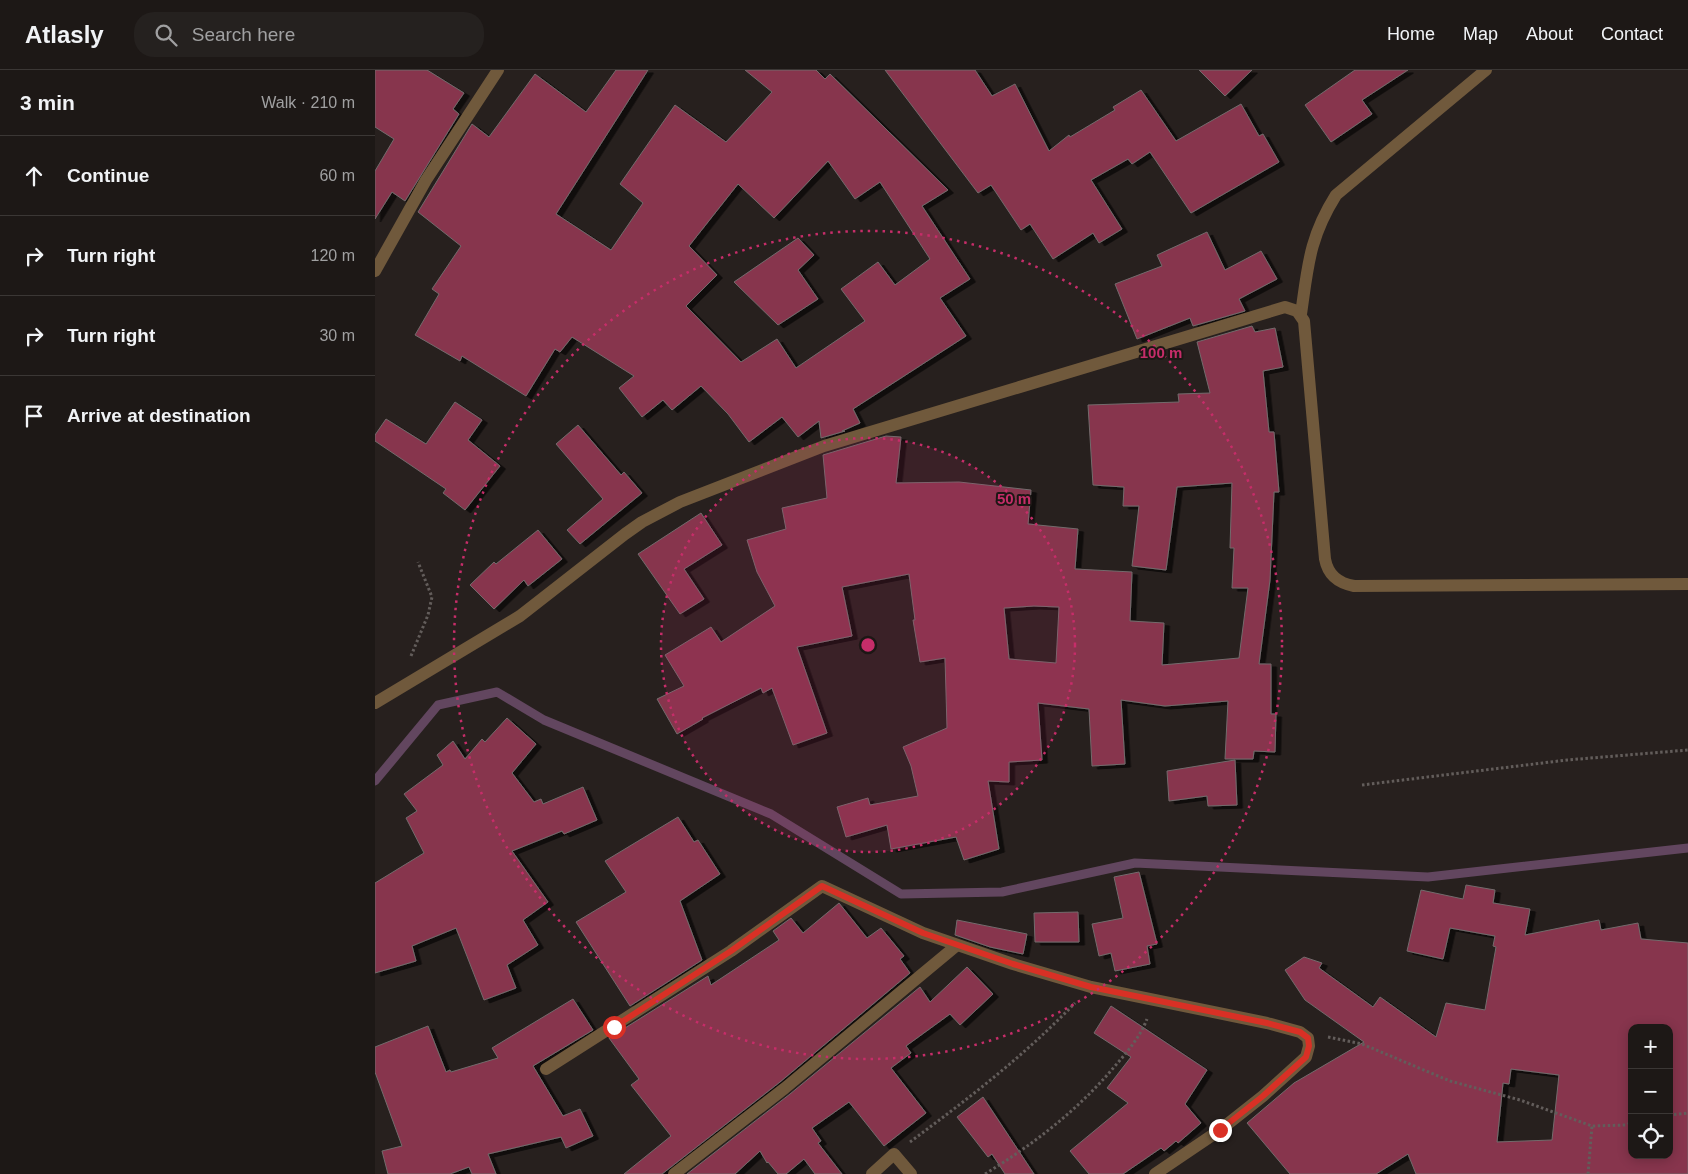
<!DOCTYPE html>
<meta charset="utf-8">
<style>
:root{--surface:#1d1816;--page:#25211f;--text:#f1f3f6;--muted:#a0a0a1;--line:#3b3735}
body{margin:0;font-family:Arial,sans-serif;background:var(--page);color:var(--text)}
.controls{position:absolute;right:15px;bottom:15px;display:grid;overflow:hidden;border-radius:10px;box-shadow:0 2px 12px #0003}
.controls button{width:45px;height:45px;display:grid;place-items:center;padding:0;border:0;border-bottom:1px solid var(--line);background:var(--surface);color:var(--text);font:25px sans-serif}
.stop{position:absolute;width:15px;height:15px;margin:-11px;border:4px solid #d93025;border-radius:50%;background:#fff}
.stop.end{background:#d93025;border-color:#fff;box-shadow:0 1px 5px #0008}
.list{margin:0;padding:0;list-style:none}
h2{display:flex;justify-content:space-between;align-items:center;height:65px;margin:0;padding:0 20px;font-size:21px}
h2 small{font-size:16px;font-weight:400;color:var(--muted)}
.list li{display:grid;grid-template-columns:32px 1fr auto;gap:15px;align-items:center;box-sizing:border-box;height:80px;padding:0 20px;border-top:1px solid var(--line)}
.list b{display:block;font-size:19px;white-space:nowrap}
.list em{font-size:16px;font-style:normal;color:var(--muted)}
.icon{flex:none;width:28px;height:28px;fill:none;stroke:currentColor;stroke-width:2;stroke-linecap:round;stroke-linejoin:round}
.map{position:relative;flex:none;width:1313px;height:1104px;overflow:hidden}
header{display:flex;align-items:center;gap:30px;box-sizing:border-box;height:70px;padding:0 25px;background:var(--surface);border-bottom:1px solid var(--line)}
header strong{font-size:24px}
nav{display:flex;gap:28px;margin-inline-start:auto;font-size:18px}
.search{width:350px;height:45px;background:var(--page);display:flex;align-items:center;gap:12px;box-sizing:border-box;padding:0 18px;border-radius:20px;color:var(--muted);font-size:19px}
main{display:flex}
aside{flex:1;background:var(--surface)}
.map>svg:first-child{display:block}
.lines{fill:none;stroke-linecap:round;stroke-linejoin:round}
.stream{stroke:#62465f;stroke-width:9}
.building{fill:#87344d;stroke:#736b6c;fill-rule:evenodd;filter:url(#shadow)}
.path{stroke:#635d5b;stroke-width:3;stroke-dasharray:2.5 2.5;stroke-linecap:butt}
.minor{stroke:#70593c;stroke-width:12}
.route{stroke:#d93025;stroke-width:6}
.ring{fill:none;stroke:#c62d69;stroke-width:2.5;stroke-dasharray:2.5 5}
.centre{fill:#c62d69;stroke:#1d1715;stroke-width:2.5}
.ring-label{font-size:15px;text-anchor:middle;font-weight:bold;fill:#c62d69;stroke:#1d1715;stroke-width:4;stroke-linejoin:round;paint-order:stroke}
</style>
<header>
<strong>Atlasly</strong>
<div class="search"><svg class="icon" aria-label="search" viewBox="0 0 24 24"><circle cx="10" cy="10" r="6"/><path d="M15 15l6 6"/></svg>Search here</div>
<nav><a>Home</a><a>Map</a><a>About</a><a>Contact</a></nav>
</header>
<main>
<aside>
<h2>3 min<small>Walk · 210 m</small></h2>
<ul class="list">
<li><svg class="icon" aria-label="ahead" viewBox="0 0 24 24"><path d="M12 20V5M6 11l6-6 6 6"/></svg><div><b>Continue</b></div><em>60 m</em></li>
<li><svg class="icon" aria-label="right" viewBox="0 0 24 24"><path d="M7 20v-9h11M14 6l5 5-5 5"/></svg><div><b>Turn right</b></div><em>120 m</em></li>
<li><svg class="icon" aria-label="right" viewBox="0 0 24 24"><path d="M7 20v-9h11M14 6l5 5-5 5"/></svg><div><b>Turn right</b></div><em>30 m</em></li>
<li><svg class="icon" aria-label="arrive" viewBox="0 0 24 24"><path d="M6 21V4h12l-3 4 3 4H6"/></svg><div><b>Arrive at destination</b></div></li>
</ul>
</aside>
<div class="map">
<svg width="1313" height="1104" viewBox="0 0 1313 1104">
<defs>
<filter id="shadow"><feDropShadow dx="5.5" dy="3" stdDeviation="0" flood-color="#0009"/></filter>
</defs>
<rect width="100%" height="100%" fill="#27201e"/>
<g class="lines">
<polyline class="stream" points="0,711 63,635 122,622 169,650 396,744 526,824 627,822 760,793 1053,807 1313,778"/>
</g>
<g class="building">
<polygon points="0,0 52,0 89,23 78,39 84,44 30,131 17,122 0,149 0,101 19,69 0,57"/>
<path d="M241,0H273L181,144L236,180L268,133L245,114L300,35L351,72L397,22L370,0H441L450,9L455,4L573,120L547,136L595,209L565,228L591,266L478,339L485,353L467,361H470L446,368L444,351L423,367L407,347L374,372L353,344L326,316L297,340L288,330L267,347L244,318L259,306L197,267L185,282L180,279L151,326L87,286L85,291L40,265L64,224L57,219L86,176L43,142L97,54L114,67L160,4L211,42ZM453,91L480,129L505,112L555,189L520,215L503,192L466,219L490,251L421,298L402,269L366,292L311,236L342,205L314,176L363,114L399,148Z"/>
<polygon points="510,0 600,0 617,26 640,14 674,81 694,65 695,67 740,40 738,37 766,20 801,71 866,34 884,66 888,64 904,92 816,143 775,82 757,94 753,89 716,110 747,159 724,173 718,163 678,189 655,154 646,160 616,115 603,123"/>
<polygon points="824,0 877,0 850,26"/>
<polygon points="980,0 1033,0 987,30 997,44 956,72 930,35"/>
<polygon points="832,162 850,200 886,181 902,209 864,229 870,241 818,256 815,248 762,269 740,214 787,196 782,185"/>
<polygon points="423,168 439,185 423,200 443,229 403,255 359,212"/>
<path d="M877,256L880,262L900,258L908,297L888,301L894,362H899L904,422H899L895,510L884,594H896V644H901L900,682L879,681L878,689H850L853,631L790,636L746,630L750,694L717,696L714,639L663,633L667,690L634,692V712L613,711L624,779L589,790L581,767L516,779L512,755L471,767L462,737L493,728L495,735L543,726L536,696L528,677L572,658L570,588L545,592L538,550H540L534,504L467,517L477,566L422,577L452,663L418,675L397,618L388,623L386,618L327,648L328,649L302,664L282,629L309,616L290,585L336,557L346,572L400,536L382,502L372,470L411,459L407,438L452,428L448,385L511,366L526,367L521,413L584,412L656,420L653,454L703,459L700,499L757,502L755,551L789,553L787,595L864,588L873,518H857L859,478H855L857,413L802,417L791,500L757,496L764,436H748L749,417L718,415L713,335L804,332L803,324L835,323L822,272ZM659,536L684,537L681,593L634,589L629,538Z"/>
<polygon points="80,332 107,350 93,370 125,396 90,440 68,423 71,419 0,371 0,365 11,349 51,374"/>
<polygon points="203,355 246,405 249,402 267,423 205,474 192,460 228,429 181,374"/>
<polygon points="326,443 347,475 309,499 329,529 305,544 263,484"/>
<polygon points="163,460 187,489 153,516 149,510 119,539 95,515 119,492 121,494"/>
<polygon points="132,648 161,674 137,703 159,732 166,729 168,734 208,717 222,750 189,764 187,761 137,781 173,832 148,850 163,875 132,895 141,918 109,930 81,858 37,876 41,891 0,903 0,813 49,783 31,748 42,741 29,724 68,695 62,685 78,671 90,689 107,669 110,672"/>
<polygon points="860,690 862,735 833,736 832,726 794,731 792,701"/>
<polygon points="303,747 319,772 323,770 345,804 305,831 327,890 255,936 201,852 251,822 230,791"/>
<polygon points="764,802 782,874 772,876 775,894 740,901 736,883 724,886 717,854 748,848 739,807"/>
<path d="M1091,815L1120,820L1118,833L1155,839L1150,865L1224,850L1226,860L1263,853L1266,869L1313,873V1104H1041L1033,1084L1001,1104H915L872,1053L919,1013L989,972L930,930L910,900L929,887L947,893L944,898L998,937L1005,927L1061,967L1071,933L1110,940L1121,877L1118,876L1120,866L1075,858L1068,889L1032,881L1046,820L1088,829ZM1257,958H1294V1085H1257ZM1136,999L1184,1005L1177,1070L1122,1072L1128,1013L1134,1014Z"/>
<polygon points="464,833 492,868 506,858 529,886 525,889 535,903 405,1012 287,1104 249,1104 296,1066 256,1015 264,1009 234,968 333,906 336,915 404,870 398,861 416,848 428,863"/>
<polygon points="703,842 704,872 660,872 659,843"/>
<polygon points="582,850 652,864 648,884 615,877 580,865"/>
<polygon points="592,897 618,924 585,955 575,944 531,976 536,983 516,998 551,1043 509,1076 474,1032 437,1058 446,1071 443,1073 467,1104 440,1104 429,1089 411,1104 403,1104 393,1092 392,1093 385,1081 360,1104 312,1104 415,1024 545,917 555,932"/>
<polygon points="198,929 218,960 158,996 188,1046 205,1039 218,1066 191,1078 186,1067 113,1084 121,1104 97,1104 94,1097 75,1104 13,1104 7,1081 27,1076 0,1002 0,977 53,956 71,1002 75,1000 76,1002 123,988 117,978"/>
<polygon points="736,936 832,1000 810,1034 826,1053 803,1073 801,1071 789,1081 786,1078 748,1104 714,1104 695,1081 753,1033 732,1018 756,987 719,963"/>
<polygon points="608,1027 659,1104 630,1104 617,1084 613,1087 582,1047"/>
</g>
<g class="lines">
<g class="path">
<polyline points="36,586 53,545 57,527 43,492"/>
<polyline points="987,715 1192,690 1313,680"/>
<polyline points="953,967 987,974 1075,1011 1145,1030 1217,1056 1251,1055 1257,1052"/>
<polyline points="1294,1045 1313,1043"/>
<path d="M535,1072C593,1029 650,985 700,933"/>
<path d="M610,1104C660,1073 702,1041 740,996C753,981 765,967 772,949"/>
<polyline points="1213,1104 1217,1056"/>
</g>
<g class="minor">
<polyline points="0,201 51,110 123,0"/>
<path d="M926,244C933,196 934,168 961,125L1111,0"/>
<path d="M0,633L145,546L250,464L267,452L305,432L449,376L910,237L922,241L929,251L950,489C953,505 963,513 979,516L1313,514"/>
<polyline points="171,999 356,881 447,816 548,863 638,894 716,917 892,953 925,962 933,968 934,976 931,987 888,1026 845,1060 780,1104"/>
<polyline points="299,1104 410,1018 581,876"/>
<polyline points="497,1104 519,1084 536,1104"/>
</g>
</g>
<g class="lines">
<polyline class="route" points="239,957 356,881 447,816 548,863 638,894 716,917 892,953 925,962 933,968 934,976 931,987 888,1026 845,1060"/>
</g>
<circle cx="493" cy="575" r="207" fill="#c62d69" fill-opacity=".12"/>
<g class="ring">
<circle cx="493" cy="575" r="207"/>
<circle cx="493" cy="575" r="414"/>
</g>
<circle cx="493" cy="575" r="8" class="centre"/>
<g class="ring-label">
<text x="786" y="288">100 m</text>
<text x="639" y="434">50 m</text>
</g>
</svg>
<div class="controls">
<button>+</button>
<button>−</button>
<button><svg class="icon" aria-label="locate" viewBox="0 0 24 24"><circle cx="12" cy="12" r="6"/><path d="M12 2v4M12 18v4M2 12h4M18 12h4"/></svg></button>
</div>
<div class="stop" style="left:239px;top:957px"></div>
<div class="stop end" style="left:845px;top:1060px"></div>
</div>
</main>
